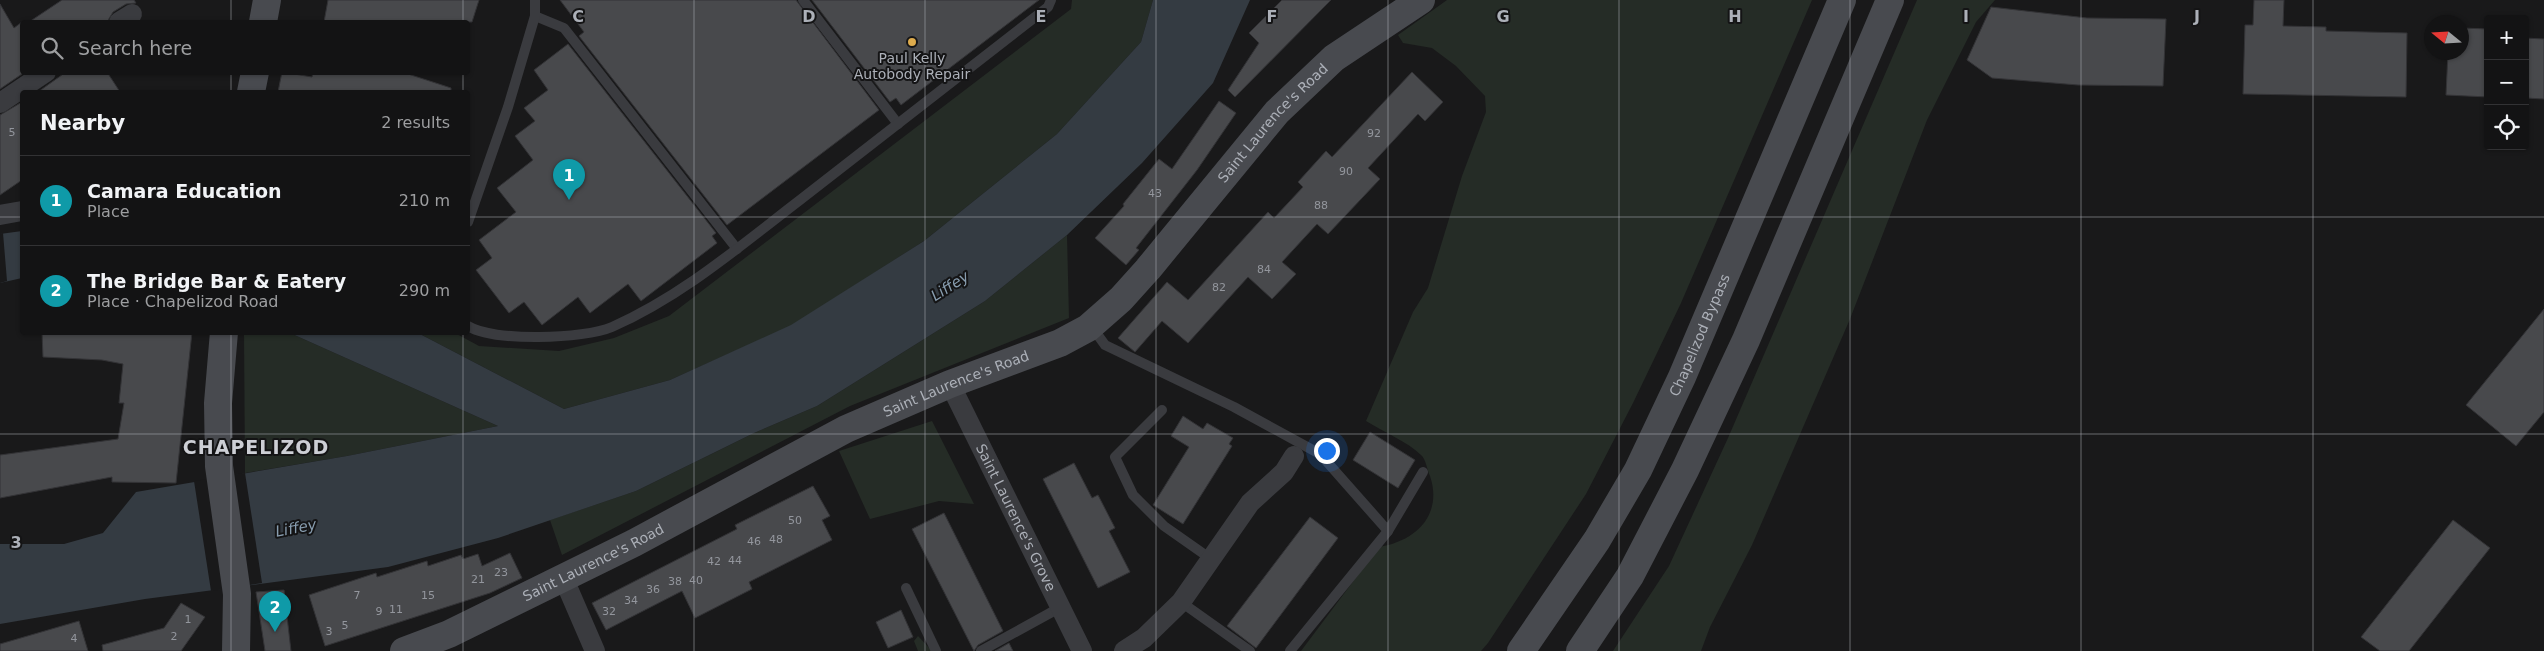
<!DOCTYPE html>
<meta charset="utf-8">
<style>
:root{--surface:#131314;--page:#202022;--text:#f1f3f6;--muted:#9d9ea0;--line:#323234;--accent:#ddab4d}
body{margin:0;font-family:"DejaVu Sans",sans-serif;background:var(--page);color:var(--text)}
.controls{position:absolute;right:15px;top:15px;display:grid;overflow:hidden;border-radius:5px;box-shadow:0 1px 4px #0004}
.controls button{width:45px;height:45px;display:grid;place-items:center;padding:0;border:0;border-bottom:1px solid var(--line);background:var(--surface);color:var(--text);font:25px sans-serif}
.compass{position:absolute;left:2424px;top:15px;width:45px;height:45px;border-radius:50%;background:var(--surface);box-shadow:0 1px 4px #0004;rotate:288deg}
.you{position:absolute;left:1326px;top:450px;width:18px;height:18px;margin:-12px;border:4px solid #fff;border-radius:50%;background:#1a73e8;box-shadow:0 0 0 8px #1a73e833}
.badge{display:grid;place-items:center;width:32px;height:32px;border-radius:50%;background:var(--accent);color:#fff;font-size:16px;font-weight:700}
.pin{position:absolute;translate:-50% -41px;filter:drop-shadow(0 1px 2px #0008)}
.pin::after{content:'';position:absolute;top:26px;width:18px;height:15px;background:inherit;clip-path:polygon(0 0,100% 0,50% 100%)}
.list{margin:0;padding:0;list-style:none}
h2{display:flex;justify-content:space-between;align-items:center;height:65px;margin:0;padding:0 20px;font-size:21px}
h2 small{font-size:16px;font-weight:400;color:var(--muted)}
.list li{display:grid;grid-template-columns:32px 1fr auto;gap:15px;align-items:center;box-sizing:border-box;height:90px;padding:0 20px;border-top:1px solid var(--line)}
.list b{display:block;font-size:19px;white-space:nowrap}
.list p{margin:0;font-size:16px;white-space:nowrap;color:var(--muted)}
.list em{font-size:16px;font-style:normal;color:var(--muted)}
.icon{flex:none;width:28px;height:28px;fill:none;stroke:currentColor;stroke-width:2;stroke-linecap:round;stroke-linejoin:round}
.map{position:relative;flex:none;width:2544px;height:651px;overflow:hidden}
.search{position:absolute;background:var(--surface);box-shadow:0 1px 4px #0004;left:20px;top:20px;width:450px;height:55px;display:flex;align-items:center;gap:12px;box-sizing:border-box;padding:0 18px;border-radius:5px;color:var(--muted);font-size:19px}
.panel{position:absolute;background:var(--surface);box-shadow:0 1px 4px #0004;left:20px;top:90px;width:450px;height:245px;border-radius:5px}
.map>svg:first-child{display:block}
.green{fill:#252c26}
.water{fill:#343b42}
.pier{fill:#19191a}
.building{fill:#48494c;stroke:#333336}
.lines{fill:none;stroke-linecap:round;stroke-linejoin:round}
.lane{stroke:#3a3b3f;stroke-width:10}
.street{stroke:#3a3b3f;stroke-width:20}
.secondary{stroke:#484a4f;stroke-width:28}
.grid{fill:none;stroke:#acb0b8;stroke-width:1;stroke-opacity:0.55}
.poi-dot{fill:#ddab4d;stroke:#141415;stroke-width:2}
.labels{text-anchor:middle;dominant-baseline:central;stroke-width:4;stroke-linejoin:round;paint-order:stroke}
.number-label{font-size:11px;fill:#93969d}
.poi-label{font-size:14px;fill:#acb0b8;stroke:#141415}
.street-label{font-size:14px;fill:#acb0b8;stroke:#141415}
.water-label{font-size:15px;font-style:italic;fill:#889daf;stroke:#141415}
.district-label{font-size:19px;font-weight:bold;letter-spacing:1px;fill:#cdcfd5;stroke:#141415}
.grid-label{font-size:16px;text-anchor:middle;font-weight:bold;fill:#acb0b8;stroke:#141415;stroke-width:4;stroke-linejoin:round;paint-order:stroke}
</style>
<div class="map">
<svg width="2544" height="651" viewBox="0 0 2544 651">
<rect width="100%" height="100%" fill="#19191a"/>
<g class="green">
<polygon points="1072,0 1153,0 1141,42 1057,134 924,241 791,326 670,380 564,409 418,333 455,333 479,346 559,351 614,338 669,316 1071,9"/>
<path d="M1447,0H1812L1681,303L1633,403L1586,494L1488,643L1481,651H1301L1379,547C1416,541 1443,515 1430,476C1427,470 1426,459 1421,455C1408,442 1382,431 1366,421L1413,312L1428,288L1462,176L1486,112L1485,96L1456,66L1432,48L1403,43L1398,35Z"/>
<polygon points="1917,0 1995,0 1976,22 1927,120 1850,319 1752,545 1710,627 1701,651 1613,651 1669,566 1728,438"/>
<polygon points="1067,235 1069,318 850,406 562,555 550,520 636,491 754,433 817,406 985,301"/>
<polygon points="244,333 290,333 498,426 347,456 245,473"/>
<polygon points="932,421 974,504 939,501 870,519 839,451"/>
<polygon points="918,636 932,651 918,651 914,641"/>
</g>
<g class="water">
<polygon points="1153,0 1250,0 1213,83 1142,163 1067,235 985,301 817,406 754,433 636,491 498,538 388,567 145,599 0,624 0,544 64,544 103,533 136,492 347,456 498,426 290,333 418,333 564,409 670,380 791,325 924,241 1057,134 1141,42"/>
<polygon points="22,231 22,278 0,283 0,234"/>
</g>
<g class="pier">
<polygon points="3,233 7,281 0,283 0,234"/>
<polygon points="245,473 262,583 211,591 194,481"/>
</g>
<g class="building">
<polygon points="62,0 134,0 136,3 126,4 113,12 107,22 29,22"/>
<polygon points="328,0 479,0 472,22 324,22"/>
<polygon points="560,0 796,0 879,110 727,225 579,36 584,32"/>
<polygon points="812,0 1039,0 901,105 896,98 890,102"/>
<polygon points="1282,0 1331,0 1235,97 1228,90 1259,43 1249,33"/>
<polygon points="2254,0 2284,0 2283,26 2326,27 2326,31 2407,33 2406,97 2243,94 2245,25 2253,25"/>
<polygon points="0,4 14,28 22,22 22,74 0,89"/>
<polygon points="1991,7 2087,18 2166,19 2163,86 2078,85 1992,78 1967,60"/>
<polygon points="2462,28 2488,29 2488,97 2446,95 2448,52 2462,52"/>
<polygon points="2525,38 2544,39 2544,99 2525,98"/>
<polygon points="568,44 716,233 712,236 717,243 641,301 628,284 590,313 578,297 542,325 524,302 509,313 476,270 492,258 479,240 516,212 497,188 533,160 515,136 535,121 524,108 548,90 534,70"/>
<polygon points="66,72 107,72 120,92 38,92"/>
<polygon points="282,72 312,77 313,72 402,72 451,88 451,92 278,92"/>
<polygon points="1412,72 1443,102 1425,121 1418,114 1368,168 1380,179 1328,234 1317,224 1282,262 1296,274 1272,299 1248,277 1188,343 1162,321 1135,352 1118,338 1167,282 1188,300 1268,212 1274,218 1303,187 1298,182 1326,151 1332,157"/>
<polygon points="1219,101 1236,113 1197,170 1136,248 1139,250 1126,265 1095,238 1124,206 1123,204 1159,159 1172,169"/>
<polygon points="22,102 22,180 0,195 0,115"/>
<polygon points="2544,309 2544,412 2516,446 2466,405"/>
<polygon points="42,332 192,332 176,483 112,482 112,477 0,498 0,455 118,439 124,403 119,403 123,364 102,360 43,357"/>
<polygon points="1183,416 1203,429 1207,423 1233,438 1229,444 1232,446 1183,524 1153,505 1189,447 1171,436"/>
<polygon points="1370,432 1415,460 1398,488 1353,460"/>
<polygon points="1074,463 1092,498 1098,495 1115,528 1109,531 1130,572 1098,588 1043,479"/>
<polygon points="813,486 830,516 822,520 832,540 749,582 752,589 695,618 682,591 606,630 592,603 737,529 735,525"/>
<polygon points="944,513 1003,631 978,645 974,651 912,529"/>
<polygon points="1310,517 1338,538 1256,648 1227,626"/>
<polygon points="2453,520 2490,548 2409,651 2380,651 2361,637"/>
<polygon points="510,553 522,578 490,593 325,646 309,595 376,573 377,577 427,561 428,566 461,555 463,559 478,554 482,566"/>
<polygon points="284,590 291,651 265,651 256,592"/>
<polygon points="181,603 205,617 181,651 103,651 102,645 164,628"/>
<polygon points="901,610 913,637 888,648 876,622"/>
<polygon points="79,621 88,651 0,651 0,644"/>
<polygon points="1009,643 1013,651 995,651"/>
</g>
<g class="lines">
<g class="lane">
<polyline points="803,0 898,124"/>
<polyline points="535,16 564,28 737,249"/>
<polyline points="468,222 508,107 535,16 535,0"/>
<path d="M468,326C493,342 584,339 612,327C682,296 740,246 800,200C883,136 965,71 1048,7L1051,0"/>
<polyline points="1092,327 1105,345 1234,407 1320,454 1388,531"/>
<polyline points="1162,410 1115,457 1133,495 1164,526 1211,559"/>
<polyline points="906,588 936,651"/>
<polyline points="1181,602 1250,651"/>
<polyline points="981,651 1061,607"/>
<polyline points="1290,651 1388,531 1423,472"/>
</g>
<g class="street">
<polyline points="119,22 132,14"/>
<polyline points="0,103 46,72"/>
<polyline points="0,215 22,211"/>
<path id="s1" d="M950,384L1082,651"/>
<polyline points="563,577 595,651"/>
<polyline points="1124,651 1144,638 1181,602 1250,503 1284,472 1294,456"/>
</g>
<g class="secondary">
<polyline points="263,22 267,0"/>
<polyline points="251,92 255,72"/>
<polyline points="224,332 218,403 219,466 237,594 236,651"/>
<path id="s2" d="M404,651L449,634L634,543L846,429L950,384L1060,343L1088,328L1121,299L1148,269L1277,112L1334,58L1421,0"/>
<path id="s3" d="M1521,651L1597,540L1638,470L1682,377L1842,0"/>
<polyline points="1580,651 1630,576 1685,470 1746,340 1890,0"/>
</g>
</g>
<path class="grid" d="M231,0V22M463,0V22M694,0V651M925,0V651M1156,0V651M1388,0V651M1619,0V651M1850,0V651M2081,0V651M2313,0V651M231,72V92M463,72V92M0,217H22M468,217H2544M231,332V651M463,332V651M0,434H2544"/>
<circle class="poi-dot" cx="912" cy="42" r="5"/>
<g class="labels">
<g class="number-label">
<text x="12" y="132">5</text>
<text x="1374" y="133">92</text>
<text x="1346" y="171">90</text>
<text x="1155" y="193">43</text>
<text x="1321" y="205">88</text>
<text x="1264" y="269">84</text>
<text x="1219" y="287">82</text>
<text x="795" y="520">50</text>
<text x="776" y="539">48</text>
<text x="754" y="541">46</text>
<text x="735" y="560">44</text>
<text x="714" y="561">42</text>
<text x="501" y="572">23</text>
<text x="478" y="579">21</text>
<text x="696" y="580">40</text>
<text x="675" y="581">38</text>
<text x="653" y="589">36</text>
<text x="357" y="595">7</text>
<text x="428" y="595">15</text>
<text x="631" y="600">34</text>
<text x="396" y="609">11</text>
<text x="379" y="611">9</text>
<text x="609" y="611">32</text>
<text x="188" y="619">1</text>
<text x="345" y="625">5</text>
<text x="329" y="631">3</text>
<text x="174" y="636">2</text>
<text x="74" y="638">4</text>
</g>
<g class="poi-label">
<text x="912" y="58">Paul Kelly<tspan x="912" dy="16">Autobody Repair</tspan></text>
</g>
<g class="street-label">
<text stroke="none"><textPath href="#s2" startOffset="1034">Saint Laurence's Road</textPath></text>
<text stroke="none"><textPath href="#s3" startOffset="364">Chapelizod Bypass</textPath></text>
<text stroke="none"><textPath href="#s2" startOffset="614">Saint Laurence's Road</textPath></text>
<text stroke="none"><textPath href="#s1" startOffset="149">Saint Laurence's Grove</textPath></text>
<text stroke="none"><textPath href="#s2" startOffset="209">Saint Laurence's Road</textPath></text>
</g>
<g class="water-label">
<text transform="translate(950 286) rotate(-33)">Liffey</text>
<text transform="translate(296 528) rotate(-11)">Liffey</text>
</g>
<g class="district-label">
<text x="256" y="447">CHAPELIZOD</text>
</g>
</g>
<g class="grid-label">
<text x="578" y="22">C</text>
<text x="809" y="22">D</text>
<text x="1041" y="22">E</text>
<text x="1272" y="22">F</text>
<text x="1503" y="22">G</text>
<text x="1735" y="22">H</text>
<text x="1966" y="22">I</text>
<text x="2197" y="22">J</text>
<text x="16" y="548">3</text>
</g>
</svg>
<div class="controls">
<button>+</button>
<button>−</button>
<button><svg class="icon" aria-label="locate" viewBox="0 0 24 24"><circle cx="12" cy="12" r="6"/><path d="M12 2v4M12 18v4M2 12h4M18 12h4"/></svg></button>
</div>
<svg class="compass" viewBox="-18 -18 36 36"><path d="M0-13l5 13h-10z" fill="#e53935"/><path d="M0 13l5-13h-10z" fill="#9d9ea0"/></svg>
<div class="you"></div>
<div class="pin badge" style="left:569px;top:200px;background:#0f9aa8">1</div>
<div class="pin badge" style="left:275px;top:632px;background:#0f9aa8">2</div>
<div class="search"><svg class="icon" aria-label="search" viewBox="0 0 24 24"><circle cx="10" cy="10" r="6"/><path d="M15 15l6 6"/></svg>Search here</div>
<section class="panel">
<h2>Nearby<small>2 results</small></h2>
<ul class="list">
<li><span class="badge" style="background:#0f9aa8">1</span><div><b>Camara Education</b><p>Place</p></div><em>210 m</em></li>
<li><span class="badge" style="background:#0f9aa8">2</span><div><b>The Bridge Bar &amp; Eatery</b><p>Place · Chapelizod Road</p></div><em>290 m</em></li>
</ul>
</section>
</div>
